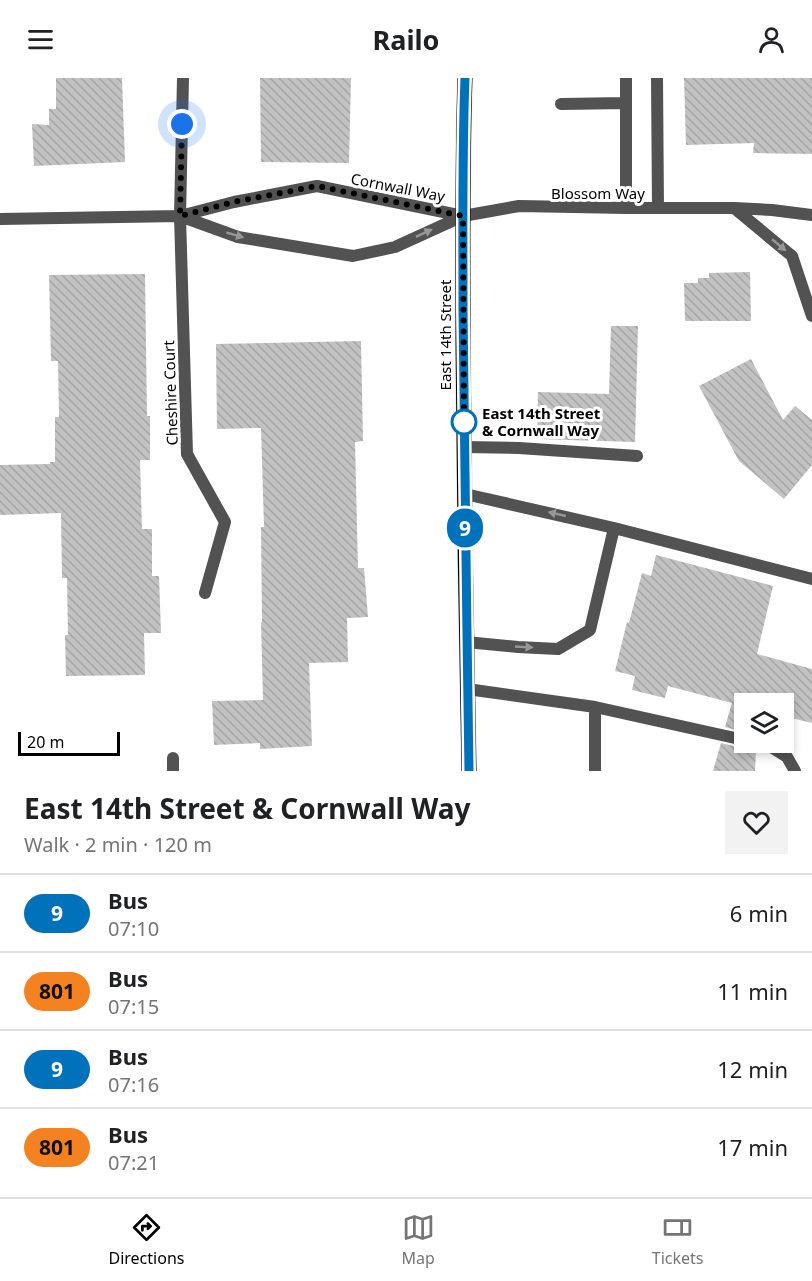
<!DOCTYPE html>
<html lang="en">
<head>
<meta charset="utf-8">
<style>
	body { margin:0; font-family:"Noto Sans",sans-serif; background:#f2f2f2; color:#202124; height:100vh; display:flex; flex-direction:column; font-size:22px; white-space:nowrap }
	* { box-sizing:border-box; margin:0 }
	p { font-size:20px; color:#757577 }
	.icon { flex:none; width:33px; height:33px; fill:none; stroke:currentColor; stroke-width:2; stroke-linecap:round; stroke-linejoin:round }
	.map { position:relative; height:693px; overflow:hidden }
	.side { display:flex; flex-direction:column; background:#fff; flex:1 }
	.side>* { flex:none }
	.badge { padding:0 12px; border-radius:20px; font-size:21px; line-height:39px }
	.controls { position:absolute; left:734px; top:615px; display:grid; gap:12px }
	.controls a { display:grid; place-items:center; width:60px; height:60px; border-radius:0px; background:#fff; box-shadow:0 3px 9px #0003; font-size:30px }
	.scale { position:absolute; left:18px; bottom:15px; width:102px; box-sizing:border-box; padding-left:6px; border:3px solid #000; border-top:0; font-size:16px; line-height:21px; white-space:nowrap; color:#000; -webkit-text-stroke:4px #fff; paint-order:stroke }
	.you { position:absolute; width:30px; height:30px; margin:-15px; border:4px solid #fff; border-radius:50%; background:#1a73e8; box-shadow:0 0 0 9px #1a73e833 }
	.map>.badge { position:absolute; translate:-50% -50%; box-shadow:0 0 0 3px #fff }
	.round { display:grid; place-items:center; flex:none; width:63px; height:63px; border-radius:0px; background:#f2f2f2 }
	.summary { display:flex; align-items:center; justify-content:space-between; height:102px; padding:0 24px }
	h1 { font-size:28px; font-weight:700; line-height:45px }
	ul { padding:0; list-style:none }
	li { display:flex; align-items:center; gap:18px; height:78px; padding:0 24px; border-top:2px solid #e0e0e0 }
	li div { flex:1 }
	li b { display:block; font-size:22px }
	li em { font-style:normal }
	li .badge { min-width:66px; font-weight:700; text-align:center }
	header { display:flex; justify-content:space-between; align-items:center; height:78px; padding:0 24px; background:#fff; font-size:27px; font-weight:700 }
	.dock { display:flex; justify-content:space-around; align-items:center; height:84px; border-top:2px solid #e0e0e0; background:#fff; font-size:16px; color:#757577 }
	.dock a { display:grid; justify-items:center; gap:3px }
	.dock .active { color:#000 }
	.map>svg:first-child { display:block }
</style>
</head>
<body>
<header><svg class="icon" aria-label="menu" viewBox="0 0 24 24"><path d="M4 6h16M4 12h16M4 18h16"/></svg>Railo<svg class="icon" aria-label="person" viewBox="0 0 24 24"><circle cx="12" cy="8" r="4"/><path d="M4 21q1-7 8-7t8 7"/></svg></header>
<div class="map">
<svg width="812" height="693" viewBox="0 0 812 693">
	<defs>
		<pattern id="building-back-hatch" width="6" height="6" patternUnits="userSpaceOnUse" patternTransform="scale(1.5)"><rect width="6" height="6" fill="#c2c2c2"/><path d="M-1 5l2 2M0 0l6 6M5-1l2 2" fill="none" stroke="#a5a5a5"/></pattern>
	</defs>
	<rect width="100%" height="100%" fill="#fff"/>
	<path fill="url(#building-back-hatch)" d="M56 0H122L125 84 34 88 32 46 49 47V31H56Z
		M260 0H351L349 85 261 84Z
		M684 0H812V76L753 75 754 65 686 67Z
		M750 194 751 243H685L684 205H698V200H709V195Z
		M145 196 147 338H150V382H140L142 451H152V498H159L161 555H144L145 597 66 598 65 557H68L67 500H62L61 435 0 437V387L50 386V384H55V339H59L58 283H51L49 197Z
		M611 248H638L635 364 537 361 538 314 609 316Z
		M361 263 363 363 355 364 358 490H364L368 539 347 540 348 584 309 585 312 668 260 671V665L214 667 212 623 263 622 261 544H262L261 449H264L261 350 217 351 216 266Z
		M751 281 783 342 795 328 812 342V387L784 421 739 383 699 308Z
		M656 477 773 508 757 576 812 591V645L783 638V626H744V654L725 649 732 625 668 608 665 620 632 612 635 598 615 593 627 544 629 545 642 495 651 498Z
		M721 665 742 670 748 669 756 673 755 693H713Z"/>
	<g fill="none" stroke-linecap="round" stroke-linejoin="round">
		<g stroke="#dbdbdb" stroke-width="16">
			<path id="primary" d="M465 0C462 87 463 175 463 263 464 406 466 550 469 693"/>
		</g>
		<path stroke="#525252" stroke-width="12" d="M626 0V130
			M657 0 658 130
			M561 26 626 25
			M464 369 519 370 637 378
			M465 416 614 450 812 501
			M466 564 518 569 558 571 590 552 614 450
			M467 611 595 629 744 662
			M755 664 768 667 787 679 795 693
			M173 680V693
			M595 693V629"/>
		<path stroke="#525252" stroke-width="12" d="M183 0 180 138 187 376 225 444 205 515
			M734 130 792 178 812 238
			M180 138 238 159 353 178 395 169 463 138 519 128 626 130H734L772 132 812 137
			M0 141 180 138 234 124 317 108 463 138"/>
		<use href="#primary" stroke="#000" stroke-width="15"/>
	</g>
	<defs><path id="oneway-solid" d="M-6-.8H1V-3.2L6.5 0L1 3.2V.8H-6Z" transform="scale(1.5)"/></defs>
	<g fill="#979797">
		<use href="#oneway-solid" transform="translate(424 155) rotate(-25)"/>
		<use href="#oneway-solid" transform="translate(235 157) rotate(16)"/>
		<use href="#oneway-solid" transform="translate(779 167) rotate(40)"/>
		<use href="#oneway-solid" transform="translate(557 436) rotate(-167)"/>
		<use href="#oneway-solid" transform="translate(524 569) rotate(3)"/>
	</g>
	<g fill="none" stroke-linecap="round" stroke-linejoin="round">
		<g stroke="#fff" stroke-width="14">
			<path id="line" d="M465 0C462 77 463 154 463 231 464 385 467 539 469 693"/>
		</g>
		<use href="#line" stroke="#0072bc" stroke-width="9"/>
		<path stroke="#000" stroke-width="6" stroke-dasharray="0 10.8" d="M182 46 180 138 234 124 317 108 463 138 464 344"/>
	</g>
	<circle fill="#fff" stroke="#0072bc" stroke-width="3" cx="464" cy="344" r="12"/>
	<g text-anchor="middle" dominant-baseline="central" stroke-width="6" stroke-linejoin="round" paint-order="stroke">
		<g font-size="15" fill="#000" stroke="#fff">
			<text transform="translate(398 109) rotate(11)">Cornwall Way</text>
			<text x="598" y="115">Blossom Way</text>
			<text transform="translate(445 257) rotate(-90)">East 14th Street</text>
			<text transform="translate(170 315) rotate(-92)">Cheshire Court</text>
		</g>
		<g font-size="15" font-weight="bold" fill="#000" stroke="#fff" text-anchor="start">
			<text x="482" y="335">East 14th Street<tspan x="482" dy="17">&amp; Cornwall Way</tspan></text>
		</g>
	</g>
</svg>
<div class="controls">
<a><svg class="icon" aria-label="layers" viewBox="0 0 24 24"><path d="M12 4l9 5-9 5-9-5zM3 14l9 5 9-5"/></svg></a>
</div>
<div class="scale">20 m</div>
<div class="you" style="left:182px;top:46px"></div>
<b class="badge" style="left:465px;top:450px;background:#0072bc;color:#fff">9</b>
</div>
<section class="side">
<div class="summary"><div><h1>East 14th Street &amp; Cornwall Way</h1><p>Walk · 2 min · 120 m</p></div><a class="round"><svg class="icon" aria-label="heart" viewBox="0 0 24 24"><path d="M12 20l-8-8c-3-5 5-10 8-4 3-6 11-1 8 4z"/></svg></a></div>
<ul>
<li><span class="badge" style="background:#0072bc;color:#fff">9</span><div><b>Bus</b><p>07:10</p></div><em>6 min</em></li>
<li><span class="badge" style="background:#f58220;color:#111">801</span><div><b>Bus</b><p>07:15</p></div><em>11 min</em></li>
<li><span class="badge" style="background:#0072bc;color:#fff">9</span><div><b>Bus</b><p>07:16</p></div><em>12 min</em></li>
<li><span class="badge" style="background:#f58220;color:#111">801</span><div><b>Bus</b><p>07:21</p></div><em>17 min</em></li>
</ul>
</section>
<nav class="dock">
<a class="active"><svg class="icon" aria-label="directions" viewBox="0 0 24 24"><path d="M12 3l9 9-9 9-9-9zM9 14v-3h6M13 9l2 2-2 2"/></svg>Directions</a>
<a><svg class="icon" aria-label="map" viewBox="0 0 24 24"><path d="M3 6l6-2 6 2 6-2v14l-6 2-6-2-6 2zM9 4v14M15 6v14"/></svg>Map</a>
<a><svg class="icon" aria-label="tickets" viewBox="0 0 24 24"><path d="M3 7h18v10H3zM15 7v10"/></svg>Tickets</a>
</nav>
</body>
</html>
